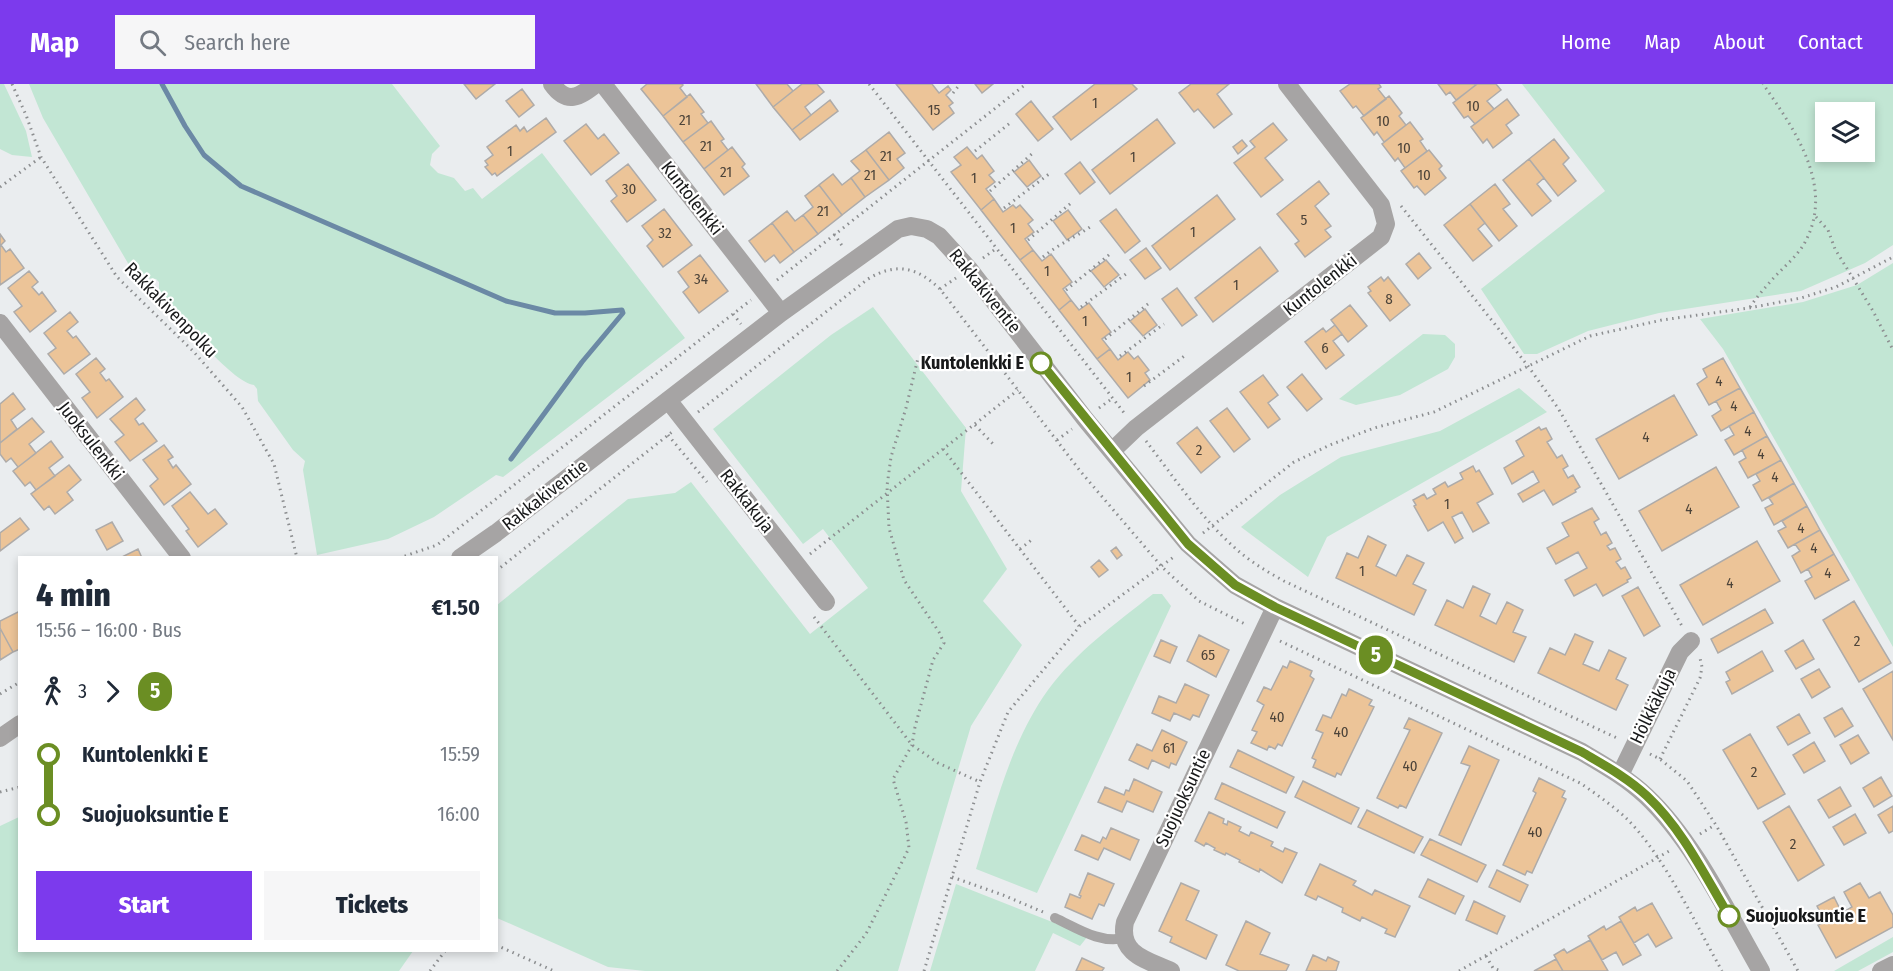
<!DOCTYPE html>
<html lang="en">
<head>
<meta charset="utf-8">
<style>
	body { margin:0; font-family:"Fira Sans Condensed",sans-serif; background:#f6f6f7; color:#1f2937; height:100vh; display:flex; flex-direction:column; font-size:22px; white-space:nowrap }
	* { box-sizing:border-box; margin:0 }
	p { font-size:20px; color:#747a83 }
	.icon { flex:none; width:33px; height:33px; fill:none; stroke:currentColor; stroke-width:2; stroke-linecap:round; stroke-linejoin:round }
	.map { position:relative; flex:1; overflow:hidden }
	.drawer { position:absolute; left:18px; top:472px; width:480px; height:396px; display:flex; flex-direction:column; background:#fff; border-radius:0px; box-shadow:0 3px 9px #0003 }
	.drawer>* { flex:none }
	.badge { padding:0 12px; border-radius:20px; font-size:21px; line-height:39px }
	.controls { position:absolute; left:1815px; top:18px; display:grid; gap:12px }
	.controls a { display:grid; place-items:center; width:60px; height:60px; border-radius:0px; background:#fff; box-shadow:0 3px 9px #0003; font-size:30px }
	.map>.badge { position:absolute; translate:-50% -50%; box-shadow:0 0 0 3px #fff }
	.legs { display:flex; align-items:center; gap:9px; height:66px; padding:0 18px; font-size:20px }
	.legs p { margin-inline-start:auto }
	.overview { display:flex; align-items:center; justify-content:space-between; height:102px; padding:0 18px }
	h1 { font-size:33px; font-weight:800; line-height:45px }
	.action { display:flex; gap:12px; margin-top:auto; padding:12px 18px }
	.action a { flex:1; height:69px; border-radius:0px; background:#7c3aed; color:#fff; font-size:24px; font-weight:800; line-height:69px; text-align:center }
	.action a+a { background:#f6f6f7; color:#1f2937 }
	ul { padding:0 18px; list-style:none }
	li { display:flex; align-items:center; gap:21px; height:60px; font-size:22px }
	li i { display:grid; place-items:center; width:9px; height:100%; margin:0 8px; background:currentColor }
	li i::after { content:''; width:15px; height:15px; margin:-8px; border:4px solid; border-radius:50%; background:#fff }
	li p { margin-inline-start:auto }
	li:first-child i { background:linear-gradient(#0000 50%,currentColor 0) }
	li:last-child i { background:linear-gradient(currentColor 50%,#0000 0) }
	header { display:flex; align-items:center; gap:36px; box-sizing:border-box; height:84px; padding:0 30px; background:#7c3aed; color:#fff }
	header strong { font-size:28px }
	nav { display:flex; gap:33px; margin-inline-start:auto; font-size:21px }
	.search { width:420px; height:54px; background:#f6f6f7; display:flex; align-items:center; gap:15px; box-sizing:border-box; padding:0 21px; border-radius:0px; color:#747a83; font-size:22px }
	.map>svg:first-child { display:block }
</style>
</head>
<body>
<header>
<strong>Map</strong>
<div class="search"><svg class="icon" aria-label="search" viewBox="0 0 24 24"><circle cx="10" cy="10" r="6"/><path d="M15 15l6 6"/></svg>Search here</div>
<nav><a>Home</a><a>Map</a><a>About</a><a>Contact</a></nav>
</header>
<div class="map">
<svg width="1893" height="887" viewBox="0 0 1893 887">
	<rect width="100%" height="100%" fill="#eaedef"/>
	<path fill="#c2e6d4" fill-rule="evenodd" d="M0 0H4L26 47 32 73 12 71 0 65Z
		M29 0H392L440 62 432 70 430 81 438 89 454 94 465 107 473 104 482 115 542 69 685 254 503 393 496 391 434 433 388 455 317 471 303 386 305 377 293 366 258 317 257 305 254 301C231 298 177 230 159 210V198L156 195 144 194 129 181 43 34Z
		M1522 0H1893V161L1865 179 1801 207 1659 229 1588 247 1537 270H1524L1481 205 1605 107ZM1826 28H1864V68H1826Z
		M1893 179V563L1723 265 1700 235 1803 218 1857 201Z
		M873 223 966 344 961 407 1007 485 983 517 1022 561 971 642 898 887H645L608 883 497 834V521L628 415 675 409 691 398 810 550 868 504 823 445 803 460 713 345 831 251Z
		M1423 250 1445 251 1455 260V273L1448 285 1400 311 1356 321 1339 315Z
		M1519 304 1547 328 1327 453 1308 493 1241 443 1280 411 1341 373 1440 347Z
		M1153 510H1162L1171 522 1037 809 976 785C995 724 1010 659 1048 606 1076 568 1115 540 1153 510Z
		M19 733 20 867H413L399 887H0V742Z
		M956 800 1088 852 1080 862 1053 849 1035 887H930Z
		M1893 853V868L1858 887H1834Z"/>
	<g fill="none" stroke-linecap="round" stroke-linejoin="round">
		<path stroke="#6b89a5" stroke-width="5" d="M162 0 185 42 204 71 241 102 506 217 555 229H585L622 226 623 229 582 278 511 375"/>
	</g>
	<path fill="#ecc498" stroke="#aeaba9" stroke-width="1.5" d="M464 0H495L476 15Z
		M647 0H682L683 1 680 4 687 13 663 32 641 5Z
		M756 0H787L793 7 773 23Z
		M802 0H817L824 8 805 23 811 31 792 46 773 23Z
		M896 0H932L939 9 948 2 951 6 946 11 953 19 949 22 954 29 933 46Z
		M975 0H993L982 9Z
		M1095 0H1132L1137 5 1071 56 1053 33Z
		M1191 0H1229L1217 10 1232 30 1214 44 1198 25 1194 28 1179 9Z
		M1350 0H1379L1381 3 1378 5 1386 15 1364 32 1356 22 1353 24 1340 7Z
		M1438 0H1474L1476 1 1456 16 1450 8 1446 11Z
		M1477 0H1496L1501 6 1487 17 1494 25 1475 40 1468 32 1464 34 1453 19Z
		M522 5 534 21 519 33 506 17Z
		M690 10 704 28 701 30 708 39 683 58 663 32Z
		M1389 12 1402 29 1399 32 1406 41 1384 58 1377 48 1374 51 1361 34Z
		M1507 15 1519 31 1506 41 1512 49 1493 64 1487 55 1483 59 1471 43Z
		M830 16 838 27 800 56 792 46Z
		M1031 17 1053 45 1038 57 1016 30Z
		M546 34 556 48 497 92 495 89 492 91 485 83 488 81 485 77 493 71 487 63 516 41 520 47 524 43 527 48Z
		M1157 35 1175 59 1110 110 1092 86Z
		M711 37 724 55 721 57 728 66 704 85 683 58Z
		M1410 38 1423 55 1420 57 1427 67 1405 84 1398 74 1395 77 1382 60Z
		M1273 39 1287 56 1265 74 1283 96 1261 113 1234 79 1255 63 1250 57Z
		M586 40 598 55 604 50 619 69 591 91 564 57Z
		M889 48 905 69 897 75 904 84 889 96 866 66Z
		M1554 55 1569 74 1563 80 1576 97 1558 112 1529 75Z
		M1242 56 1247 62 1238 70 1233 63Z
		M732 63 745 80 742 83 749 92 724 111 704 85Z
		M967 63 977 75 982 71 994 87 989 91 995 98 986 105 994 115 981 126 951 88 961 81 954 73Z
		M866 66 889 96 865 113 851 94 860 87 851 77Z
		M1429 66 1442 82 1439 85 1446 94 1425 111 1417 102 1414 104 1401 87Z
		M1529 75 1544 94 1537 100 1551 117 1532 132 1503 96Z
		M1029 76 1041 92 1027 103 1014 88Z
		M1080 78 1095 98 1080 110 1065 90Z
		M628 80 656 116 627 138 611 117 617 112 606 97Z
		M833 90 842 101 851 94 865 113 842 131 819 101Z
		M1319 97 1329 110 1315 122 1331 142 1325 146 1331 153 1305 173 1295 160 1299 157 1277 130Z
		M1495 100 1510 120 1503 125 1517 142 1499 157 1470 120Z
		M819 101 842 131 818 150 803 131 813 123 805 112Z
		M1217 111 1235 135 1170 186 1152 162Z
		M994 115 1003 128 1013 121 1016 124 1020 121 1033 136 1028 140 1034 148 1025 155 1033 166 1020 176 981 126Z
		M1470 120 1485 139 1478 145 1492 162 1473 177 1444 141Z
		M664 125 692 161 663 183 647 162 653 156 642 142Z
		M1116 125 1140 157 1125 169 1100 137Z
		M1068 126 1082 145 1067 156 1053 137Z
		M787 127 795 137 803 131 818 150 794 168 772 139Z
		M772 139 794 168 780 179 774 171 765 178 749 157Z
		M0 150 5 157 1 161 6 168 10 165 24 184 0 201Z
		M1260 163 1278 187 1213 238 1195 214Z
		M1146 164 1161 184 1145 195 1130 176Z
		M1033 166 1042 177 1051 170 1072 198 1063 205 1071 216 1059 226 1020 176Z
		M1419 169 1431 184 1418 195 1406 180Z
		M700 171 728 207 699 229 683 208 689 203 678 188Z
		M1106 176 1119 191 1104 203 1091 187Z
		M29 187 38 198 32 203 39 211 42 208 56 227 30 248 14 228 22 222 8 204Z
		M1381 193 1384 197 1388 193 1410 221 1390 237 1368 209 1371 207 1368 203Z
		M1177 204 1197 231 1182 242 1162 215Z
		M1071 216 1079 226 1089 219 1111 248 1102 255 1110 265 1097 275 1059 226Z
		M1350 221 1367 242 1348 258 1331 236Z
		M1145 225 1157 241 1143 252 1130 237Z
		M70 228 78 238 67 247 73 254 76 252 90 270 64 290 48 270 56 264 44 249Z
		M1335 241 1342 250 1333 257 1344 271 1326 285 1305 258 1323 244 1326 248Z
		M1110 265 1118 276 1128 268 1134 275 1138 272 1149 286 1145 289 1150 296 1128 314 1097 275Z
		M96 274 105 285 100 289 106 297 109 295 123 313 97 334 82 314 90 308 76 290Z
		M1723 274 1740 304 1709 321 1697 300 1707 293 1703 285Z
		M1302 290 1322 315 1307 327 1287 303Z
		M1263 291 1278 311 1268 319 1280 335 1268 344 1240 308Z
		M1740 304 1754 328 1721 347 1712 332 1721 326 1716 317Z
		M13 309 25 325 11 336 17 345 0 359V320Z
		M1674 311 1697 351 1619 395 1596 355Z
		M136 314 145 326 135 335 139 341 143 339 157 357 130 377 115 358 124 351 110 335Z
		M1227 324 1250 355 1234 368 1210 337Z
		M1754 328 1767 352 1734 371 1725 356 1734 351 1729 342Z
		M32 334 44 348 29 360 36 369 18 383 11 374 6 378 0 370V359Z
		M1197 343 1220 373 1201 389 1177 359Z
		M1539 343 1541 346 1546 344 1552 355 1547 358 1557 374 1562 371 1568 382 1563 385 1568 394 1573 391 1580 403 1575 406 1576 408 1553 421 1544 406 1523 418 1518 410 1539 398 1533 387 1512 400 1504 384 1524 372 1516 357Z
		M1767 352 1781 376 1748 394 1739 378 1746 374 1742 366Z
		M51 357 63 373 49 384 55 392 36 406 30 398 25 402 13 387Z
		M164 361 173 373 168 376 173 384 176 381 191 400 164 421 150 402 158 395 143 376Z
		M1781 376 1794 399 1762 417 1753 401 1760 397 1756 390Z
		M69 381 81 396 67 408 73 416 55 430 49 422 44 426 31 410Z
		M1473 382 1476 388 1479 386 1493 410 1477 419 1489 439 1473 448 1462 428 1452 433 1463 454 1455 459 1443 438 1428 447 1414 422 1416 421 1413 416 1424 410 1427 415 1436 410 1433 405 1445 398 1448 403 1463 395 1460 389Z
		M1716 383 1739 423 1662 467 1639 427Z
		M1794 399 1807 422 1774 441 1765 424 1773 420 1769 414Z
		M190 408 208 430 215 425 227 440 198 463 186 447 189 445 172 422Z
		M1807 422 1820 446 1788 464 1778 447 1786 443 1782 437Z
		M1592 424 1599 435 1594 438 1601 451 1606 448 1612 459 1607 462 1610 466 1615 464 1621 475 1616 478 1621 485 1625 483 1631 494 1627 496 1628 498 1603 512 1596 500 1574 512 1565 496 1587 484 1578 468 1556 480 1547 464 1569 452 1562 439Z
		M20 434 29 445 0 467V449Z
		M112 438 123 457 107 466 96 446Z
		M1820 446 1834 470 1801 489 1792 472 1800 467 1795 460Z
		M1368 452 1386 461 1376 482 1396 492 1407 471 1424 479 1413 500 1426 506 1414 531 1336 494 1347 469 1358 474Z
		M1757 457 1780 497 1703 541 1680 501Z
		M1116 463 1122 471 1117 475 1111 467Z
		M138 465 142 474H120Z
		M1834 470 1849 496 1815 515 1805 497 1812 493 1808 485Z
		M1099 476 1108 486 1099 493 1091 483Z
		M1473 502 1490 510 1480 532 1496 540 1507 518 1523 526 1513 548 1526 553 1514 578 1435 541 1447 516 1463 524Z
		M1638 503 1660 542 1644 552 1622 512Z
		M1854 517 1891 579 1859 598 1823 536Z
		M1765 525 1773 539 1718 569 1711 555Z
		M20 527V565L13 568 0 544V537Z
		M1 546 13 568 0 576V547Z
		M1575 550 1593 558 1583 580 1599 587 1609 566 1626 574 1616 595 1628 601 1616 626 1538 589 1550 564 1565 571Z
		M1199 551 1229 566 1216 593 1187 577Z
		M1161 556 1177 563 1170 579 1154 572Z
		M1803 556 1814 575 1796 585 1785 567Z
		M1762 567 1773 587 1732 610 1726 598 1730 596 1726 588Z
		M1290 577 1312 587 1310 592 1314 595 1282 662 1278 660 1275 665 1269 662 1267 666 1251 659 1257 648 1252 646 1264 621 1257 617 1264 603 1271 606 1283 582 1287 584Z
		M1819 585 1830 603 1812 614 1801 595Z
		M1893 587V656L1863 605Z
		M1185 600 1209 611 1199 633 1193 631 1190 636 1174 629 1170 637 1152 629 1159 612 1176 619Z
		M1349 605 1372 616 1369 621 1374 623 1341 691 1337 689 1335 693 1313 683 1316 676 1312 674 1323 649 1316 646 1323 631 1331 634 1342 610 1346 612Z
		M1842 624 1853 642 1835 653 1824 634Z
		M1799 630 1810 649 1788 661 1777 643Z
		M1409 634 1442 649 1406 724 1400 721 1398 724 1377 714 1410 646 1404 644Z
		M1162 646 1187 658 1176 681 1171 679 1169 684 1152 676 1148 685 1129 676 1137 660 1152 667Z
		M1750 650 1785 710 1758 725 1723 666Z
		M1858 651 1869 669 1851 680 1840 661Z
		M1814 658 1825 677 1804 689 1793 671Z
		M1469 662 1499 676 1461 761 1439 751 1470 682 1461 679Z
		M1238 666 1294 693 1286 709 1230 683Z
		M1881 693 1892 712 1874 723 1863 704Z
		M1539 694 1565 707 1562 713 1566 715 1532 789 1527 787 1525 791 1503 781 1536 709 1533 707Z
		M1134 695 1162 708 1153 728 1127 717 1122 728 1098 718 1105 703 1124 711 1126 706 1129 707Z
		M1303 697 1359 724 1351 740 1295 713Z
		M1222 699 1285 728 1277 744 1215 715Z
		M1840 703 1851 722 1829 734 1818 716Z
		M1789 722 1824 781 1798 797 1763 738Z
		M1893 722V747L1889 749 1878 731Z
		M1367 726 1423 753 1414 769 1358 743Z
		M1209 728 1224 735 1223 739 1227 741 1228 737 1241 743 1239 747 1249 752 1251 748 1273 758 1271 762 1283 768 1285 764 1297 769 1282 799 1260 785 1259 788 1239 778 1240 776 1226 769 1225 771 1214 766 1215 764 1206 759 1204 762 1195 757Z
		M1855 730 1866 749 1844 761 1833 743Z
		M1111 744 1139 756 1130 776 1104 764 1098 776 1075 766 1082 751 1100 759 1103 753 1106 755Z
		M1430 755 1486 781 1477 798 1421 771Z
		M1320 780 1356 797 1353 801 1372 811 1375 806 1410 822 1395 853 1385 849 1387 845 1362 833 1360 837 1342 828 1343 824 1318 812 1316 816 1305 811Z
		M1497 786 1528 801 1520 818 1489 803Z
		M1088 789 1114 800 1104 822 1099 820 1092 835 1065 823 1070 810 1080 814 1081 812 1079 811Z
		M1428 795 1464 812 1455 830 1419 813Z
		M1181 799 1199 807 1186 836 1217 851 1206 875 1170 858 1172 853 1159 847Z
		M1860 799 1869 814 1880 808 1893 831V843L1836 874 1818 841 1825 838 1817 822 1834 813 1842 829 1852 823 1844 808Z
		M1474 817 1505 832 1497 850 1466 836Z
		M1652 819 1672 854 1656 863 1648 850 1634 859 1619 833 1635 823 1637 827Z
		M1246 837 1270 849 1260 870 1289 881 1286 887H1239L1226 881Z
		M1621 837 1641 871 1623 881 1616 868 1602 876 1588 852 1604 842 1606 846Z
		M1590 856 1608 887H1563L1554 871 1564 865 1567 869Z
		M1313 871 1326 877 1328 873 1339 878 1336 887H1306Z
		M1082 874 1104 884 1102 887H1076Z
		M1556 875 1563 887H1534Z"/>
	<g fill="none" stroke-linecap="round" stroke-linejoin="round">
		<path stroke="#8c8e90" stroke-width="3" stroke-dasharray="1.5 4.5" stroke-linecap="butt" d="M12 0 26 31 41 73 117 193 193 267 242 323 274 380 297 474
			M869 0 1125 330
			M953 9 960 0
			M975 67 1010 39
			M0 103 41 73
			M990 107 1033 69
			M1401 122 1528 282 1558 324 1682 542
			M1004 124 1049 90
			M1816 133 1828 146 1835 165 1873 227 1893 266
			M834 150 843 163
			M1028 156 1071 119
			M1043 173C1057 161 1074 154 1090 143
			M983 174 997 164
			M777 196 1026 0
			M940 205 956 194
			M1066 206 1110 170
			M1081 223 1126 190
			M1750 223C1756 214 1763 206 1770 198 1781 185 1795 175 1804 160 1836 104 1795 46 1763 0
			M733 230 741 240
			M1105 255 1148 220
			M1120 272 1164 240
			M1144 302 1187 270
			M1099 324 1113 314
			M698 328 868 195C896 178 917 183 940 205L1081 388 1162 483 1199 517 1247 541
			M975 341 994 361
			M668 351 707 398
			M1057 356 1072 345
			M1146 357C1173 392 1201 434 1234 463 1249 477 1266 487 1284 497L1619 655
			M943 365 1079 542
			M1203 449 1294 378 1330 361 1374 344 1434 328 1590 252 1662 236 1749 224 1801 214 1836 203 1893 173
			M1020 465 1034 454
			M810 470 1018 306
			M399 474 437 461 751 216
			M496 487 672 348
			M814 533 912 661 938 679 980 698
			M1280 557 1580 699C1595 709 1610 720 1624 732 1663 769 1695 839 1722 887
			M0 610 20 598
			M1650 670 1660 675 1687 697 1716 741 1798 887
			M1660 675 1700 594 1702 583 1700 574
			M0 708 20 703
			M1700 750 1715 741
			M952 793 1003 811 1043 828
			M496 861 554 887
			M1486 872 1493 884 1501 887
			M430 887 445 867
			M837 887 866 850 909 764 906 738 893 695 912 661 915 643 933 576 944 559 939 548 904 496 889 444 887 402 891 373 906 324 918 274
			M924 887 980 698 1008 628 1080 542 1175 472
			M1459 887 1671 766"/>
		<path stroke="#a6a4a4" stroke-width="10" d="M1055 834C1077 844 1100 860 1124 854"/>
		<path stroke="#a6a4a4" stroke-width="18" d="M552 0C567 21 579 13 596 0
			M603 0 781 229
			M0 239 182 474
			M668 316 826 518
			M1113 366 1136 344 1381 153 1386 140 1381 121 1287 0
			M460 474 496 449 781 229 898 145 911 142 927 145 939 152 969 185 1085 335 1188 460 1235 501 1275 523 1582 668C1604 681 1627 694 1646 712 1694 757 1728 830 1761 887
			M0 654 20 640
			M1620 691 1680 568 1691 557
			M1171 887C1147 876 1118 870 1125 838L1275 523
			M1881 887 1893 881"/>
	</g>
	<g fill="none" stroke-linecap="round" stroke-linejoin="round">
		<g stroke="#fff" stroke-width="14">
			<path id="line-1" d="M1041 279 1188 460 1235 501 1275 523 1582 668C1604 681 1628 694 1647 712 1683 746 1704 790 1729 832"/>
		</g>
		<use href="#line-1" stroke="#6b8e23" stroke-width="9"/>
	</g>
	<g fill="#fff" stroke="#6b8e23" stroke-width="3">
		<circle cx="1041" cy="279" r="10"/>
		<circle cx="1729" cy="832" r="10"/>
	</g>
	<g text-anchor="middle" dominant-baseline="central" stroke-width="4.5" stroke-linejoin="round" paint-order="stroke">
		<g font-size="15" fill="#4d443a">
			<text x="1095" y="19">1</text>
			<text x="1473" y="22">10</text>
			<text x="934" y="26">15</text>
			<text x="685" y="36">21</text>
			<text x="1383" y="37">10</text>
			<text x="706" y="62">21</text>
			<text x="1404" y="64">10</text>
			<text x="510" y="67">1</text>
			<text x="886" y="72">21</text>
			<text x="1133" y="73">1</text>
			<text x="726" y="88">21</text>
			<text x="870" y="91">21</text>
			<text x="1424" y="91">10</text>
			<text x="974" y="94">1</text>
			<text x="629" y="105">30</text>
			<text x="823" y="127">21</text>
			<text x="1304" y="136">5</text>
			<text x="1013" y="144">1</text>
			<text x="1193" y="148">1</text>
			<text x="665" y="149">32</text>
			<text x="1047" y="187">1</text>
			<text x="701" y="195">34</text>
			<text x="1236" y="201">1</text>
			<text x="1389" y="215">8</text>
			<text x="1085" y="237">1</text>
			<text x="1325" y="264">6</text>
			<text x="1129" y="293">1</text>
			<text x="1719" y="297">4</text>
			<text x="1734" y="322">4</text>
			<text x="1748" y="347">4</text>
			<text x="1646" y="353">4</text>
			<text x="1199" y="366">2</text>
			<text x="1761" y="370">4</text>
			<text x="1775" y="393">4</text>
			<text x="1447" y="420">1</text>
			<text x="1689" y="425">4</text>
			<text x="1801" y="444">4</text>
			<text x="1814" y="464">4</text>
			<text x="1362" y="487">1</text>
			<text x="1828" y="489">4</text>
			<text x="1730" y="499">4</text>
			<text x="1857" y="557">2</text>
			<text x="1208" y="571">65</text>
			<text x="1277" y="633">40</text>
			<text x="1341" y="648">40</text>
			<text x="1169" y="664">61</text>
			<text x="1410" y="682">40</text>
			<text x="1754" y="688">2</text>
			<text x="1535" y="748">40</text>
			<text x="1793" y="760">2</text>
		</g>
		<g font-size="18" fill="#18191a" stroke="#fff">
			<text transform="translate(692 114) rotate(52)">Kuntolenkki</text>
			<text transform="translate(1320 201) rotate(-38)">Kuntolenkki</text>
			<text transform="translate(985 207) rotate(51)">Rakkakiventie</text>
			<text transform="translate(171 226) rotate(46)">Rakkakivenpolku</text>
			<text transform="translate(91 357) rotate(52)">Juoksulenkki</text>
			<text transform="translate(545 411) rotate(-38)">Rakkakiventie</text>
			<text transform="translate(747 417) rotate(52)">Rakkakuja</text>
			<text transform="translate(1653 622) rotate(-64)">Hölkkäkuja</text>
			<text transform="translate(1183 714) rotate(-65)">Suojuoksuntie</text>
		</g>
		<g font-size="18" font-weight="bold" fill="#18191a" stroke="#fff" text-anchor="end">
			<text x="1024" y="279">Kuntolenkki E</text>
			<text x="1746" y="832" text-anchor="start">Suojuoksuntie E</text>
		</g>
	</g>
</svg>
<div class="controls">
<a><svg class="icon" aria-label="layers" viewBox="0 0 24 24"><path d="M12 4l9 5-9 5-9-5zM3 14l9 5 9-5"/></svg></a>
</div>
<b class="badge" style="left:1376px;top:571px;background:#6b8e23;color:#fff">5</b>
<section class="drawer">
<div class="overview"><div><h1>4 min</h1><p>15:56 – 16:00 · Bus</p></div><b>€1.50</b></div>
<div class="legs"><svg class="icon" aria-label="walk" viewBox="0 0 24 24"><circle cx="13" cy="4" r="2"/><path d="M13 8l-2 6 4 7M11 14l-3 7M7 12l3-4h3l4 4"/></svg>3<svg class="icon" aria-label="forward" viewBox="0 0 24 24"><path d="M9 5l7 7-7 7"/></svg><b class="badge" style="background:#6b8e23;color:#fff">5</b></div>
<ul>
<li><i style="color:#6b8e23"></i><b>Kuntolenkki E</b><p>15:59</p></li>
<li><i style="color:#6b8e23"></i><b>Suojuoksuntie E</b><p>16:00</p></li>
</ul>
<div class="action"><a>Start</a><a>Tickets</a></div>
</section>
</div>
</body>
</html>
